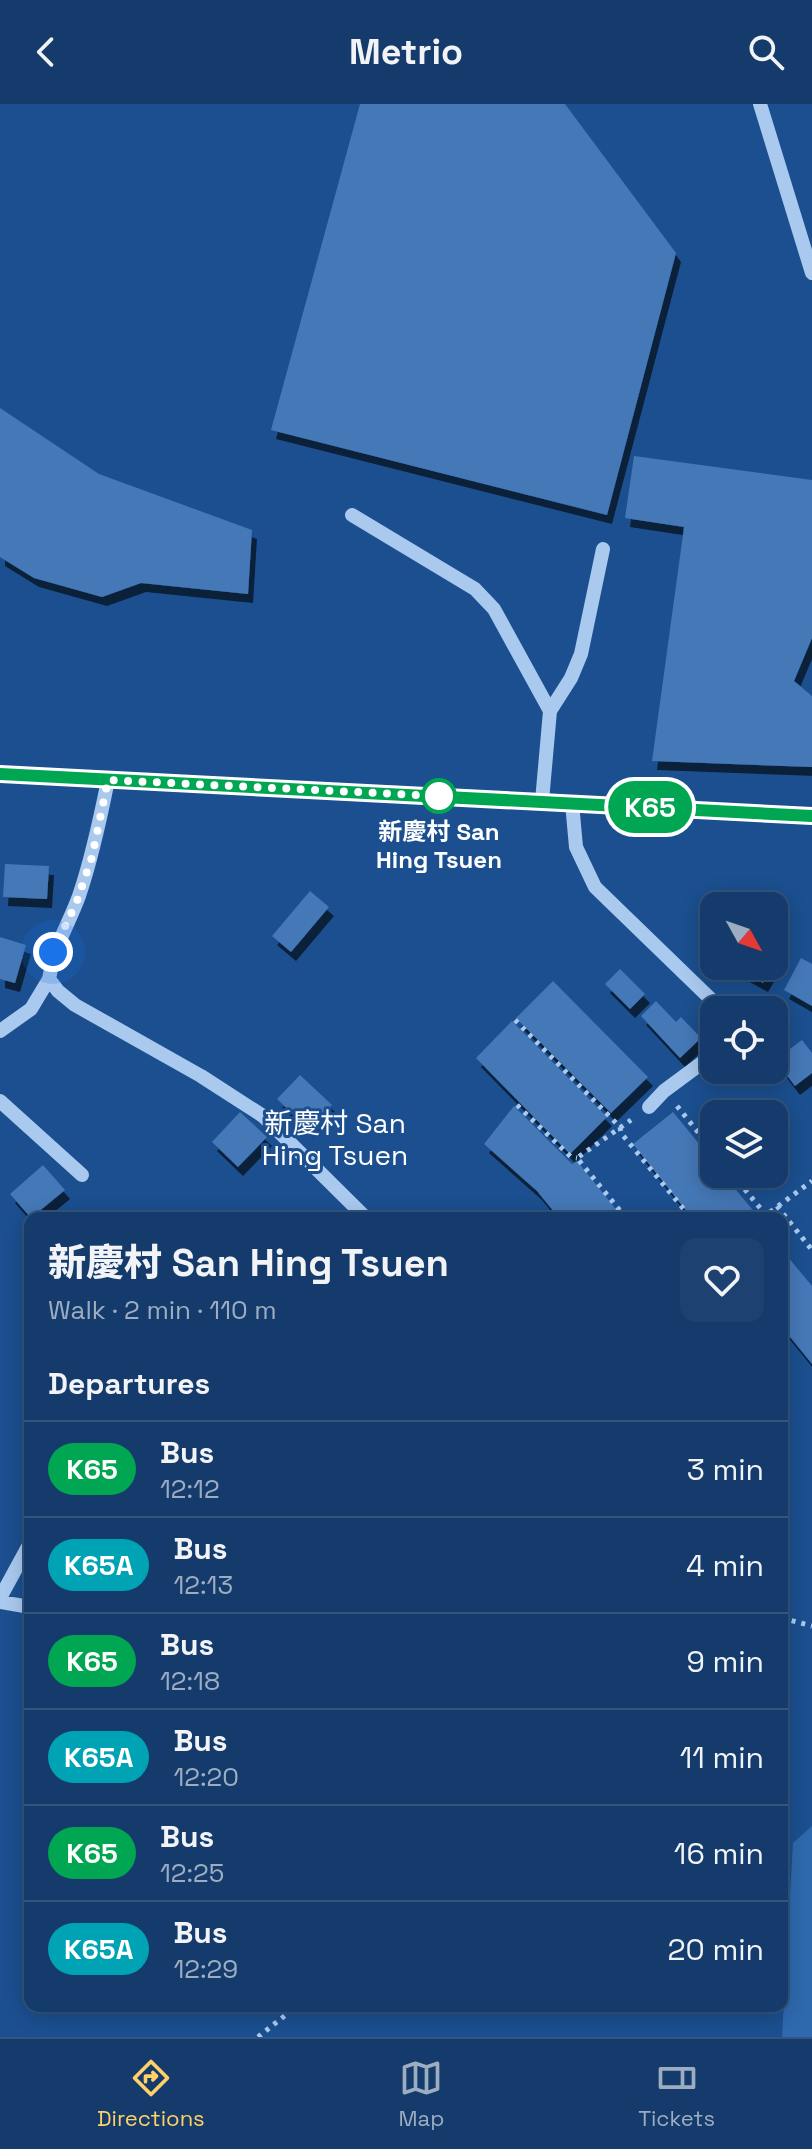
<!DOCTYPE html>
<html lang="en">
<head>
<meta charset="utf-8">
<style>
	body { margin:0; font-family:"Space Grotesk","Noto Sans SC",sans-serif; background:#1d4271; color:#f1f3f6; height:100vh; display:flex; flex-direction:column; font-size:30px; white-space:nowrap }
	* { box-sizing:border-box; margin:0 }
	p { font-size:26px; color:#9dadc1 }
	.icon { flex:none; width:44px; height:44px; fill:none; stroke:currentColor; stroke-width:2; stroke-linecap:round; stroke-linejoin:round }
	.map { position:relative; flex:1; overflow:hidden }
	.drawer { position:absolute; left:24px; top:1108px; width:764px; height:800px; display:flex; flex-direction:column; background:#143b6b; border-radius:16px; box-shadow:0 4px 20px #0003,0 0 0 2px #33557e }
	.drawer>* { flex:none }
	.badge { padding:0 16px; border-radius:26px; font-size:28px; line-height:52px }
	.needle { width:52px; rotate:130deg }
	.buttons { position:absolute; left:700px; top:788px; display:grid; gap:16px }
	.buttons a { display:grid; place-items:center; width:88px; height:88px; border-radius:16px; background:#143b6b; box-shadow:0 4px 20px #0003,0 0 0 2px #33557e; font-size:40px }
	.you { position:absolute; width:40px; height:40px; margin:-20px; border:6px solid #fff; border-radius:50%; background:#1a73e8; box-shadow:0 0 0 12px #1a73e833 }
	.map>.badge { position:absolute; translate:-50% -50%; box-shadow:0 0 0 4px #fff }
	h2 { padding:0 24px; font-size:30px; line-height:72px }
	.round { display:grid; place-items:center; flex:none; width:84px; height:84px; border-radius:16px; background:#1d4271 }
	.head { display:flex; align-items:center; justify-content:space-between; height:136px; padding:0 24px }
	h1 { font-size:38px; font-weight:800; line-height:60px }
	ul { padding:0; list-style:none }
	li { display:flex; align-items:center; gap:24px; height:96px; padding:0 24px; border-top:2px solid #33557e }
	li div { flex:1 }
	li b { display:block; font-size:30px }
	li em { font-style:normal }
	li .badge { min-width:88px; font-weight:700; text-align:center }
	header { display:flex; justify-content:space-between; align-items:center; height:104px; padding:0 24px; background:#143b6b; font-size:36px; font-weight:800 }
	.dock { display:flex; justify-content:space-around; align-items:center; height:112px; border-top:2px solid #33557e; background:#143b6b; font-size:22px; color:#9dadc1 }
	.dock a { display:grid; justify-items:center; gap:4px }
	.dock .current { color:#ffd166 }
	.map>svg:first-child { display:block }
</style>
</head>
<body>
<header><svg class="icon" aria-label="back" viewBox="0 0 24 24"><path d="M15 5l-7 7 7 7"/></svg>Metrio<svg class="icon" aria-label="search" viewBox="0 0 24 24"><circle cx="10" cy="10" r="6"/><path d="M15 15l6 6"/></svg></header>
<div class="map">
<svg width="812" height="1933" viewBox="0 0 812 1933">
	<defs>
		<filter id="shadow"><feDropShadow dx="5" dy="9" stdDeviation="0" flood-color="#0009"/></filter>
	</defs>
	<rect width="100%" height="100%" fill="#1b4f8f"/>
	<path fill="#2e69ad" d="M812 1722V1933H782L793 1739Z"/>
	<path fill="#4478b7" filter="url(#shadow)" d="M360 0H565L676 149 607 411 271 326Z
		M0 304 99 370 252 426 248 490 141 479 102 493 34 474 0 453Z
		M634 352 812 376V534L794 577 812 592V663L652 657 684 423 625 414Z
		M5 760 49 762 47 795 3 793Z
		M310 787 329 803 291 848 272 832Z
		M0 833 26 841 15 879 0 875Z
		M801 854 812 860V902L784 886Z
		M732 862H773L763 879Z
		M620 865 645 890 630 905 605 880Z
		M553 877 648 973 611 1009 516 914Z
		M656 897 676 918 681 913 701 934 680 954 641 912Z
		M512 917 607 1013 570 1050 476 954Z
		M802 936 812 949V969L795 982 775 956Z
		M300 971 332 1001 308 1025 277 995Z
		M514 1002 572 1060 577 1057 623 1114H559L537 1087 484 1040Z
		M240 1008 267 1033 238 1063 212 1038Z
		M673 1008 714 1058V1070H723L756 1110 751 1114H692L633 1040Z
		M43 1061 65 1086 31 1114 10 1090Z
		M782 1146 812 1182V1260L782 1223Z"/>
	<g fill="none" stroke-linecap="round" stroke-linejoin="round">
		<path stroke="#a9c9ee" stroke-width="5" stroke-dasharray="4 6" stroke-linecap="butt" d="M515 916 620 1023 621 1029 691 1114
			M517 1001 571 1053 577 1054
			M677 1002 714 1048
			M732 1070 766 1111
			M777 1102 812 1146
			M626 1114 577 1054 631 1016
			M762 1114 812 1077
			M782 1514 812 1522
			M258 1933 297 1902"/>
		<path stroke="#a9c9ee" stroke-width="14" d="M760 0 812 169
			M352 411 475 485 494 505 550 607
			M0 670 812 712
			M108 676C100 716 92 754 79 792 68 822 54 842 49 875L58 887 75 901 201 972 263 1012 366 1114
			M542 697 550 607 571 574 581 550 603 445
			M572 699 576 743 595 783 722 906
			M0 927 31 905 49 875
			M0 997 82 1071
			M649 1003 664 987 714 950
			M0 1494 30 1439
			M0 1498 30 1503"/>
	</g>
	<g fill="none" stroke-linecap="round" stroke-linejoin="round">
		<g stroke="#fff" stroke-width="18">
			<path id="line" d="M0 670 812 712"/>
		</g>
		<use href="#line" stroke="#00a651" stroke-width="12"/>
		<path stroke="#fff" stroke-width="8" stroke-dasharray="0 14.4" d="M53 848 77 797 92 753 108 676 439 692"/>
	</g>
	<circle fill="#fff" stroke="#00a651" stroke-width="4" cx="439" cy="692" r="16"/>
	<g text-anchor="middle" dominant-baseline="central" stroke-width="6" stroke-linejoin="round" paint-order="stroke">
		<g font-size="24" font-weight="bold" fill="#fff" stroke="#1b4f8f">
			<text x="439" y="727">新慶村 San<tspan x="439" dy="28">Hing Tsuen</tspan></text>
		</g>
		<g font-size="28" fill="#fff" stroke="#1b4f8f">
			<text x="335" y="1019">新慶村 San<tspan x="335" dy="32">Hing Tsuen</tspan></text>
		</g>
	</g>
</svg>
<div class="buttons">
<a><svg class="needle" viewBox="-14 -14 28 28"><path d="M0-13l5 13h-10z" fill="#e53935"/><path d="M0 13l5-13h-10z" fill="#9dadc1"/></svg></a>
<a><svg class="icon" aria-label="locate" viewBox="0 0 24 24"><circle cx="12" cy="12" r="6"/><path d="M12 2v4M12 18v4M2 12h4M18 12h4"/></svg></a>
<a><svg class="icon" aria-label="layers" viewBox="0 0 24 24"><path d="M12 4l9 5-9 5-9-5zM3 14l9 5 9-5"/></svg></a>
</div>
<div class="you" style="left:53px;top:848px"></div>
<b class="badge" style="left:650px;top:703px;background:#00a651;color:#fff">K65</b>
<section class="drawer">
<div class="head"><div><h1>新慶村 San Hing Tsuen</h1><p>Walk · 2 min · 110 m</p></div><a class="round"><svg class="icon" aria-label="heart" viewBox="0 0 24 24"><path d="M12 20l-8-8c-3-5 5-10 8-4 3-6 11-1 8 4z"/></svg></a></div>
<h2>Departures</h2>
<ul>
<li><span class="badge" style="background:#00a651;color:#fff">K65</span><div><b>Bus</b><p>12:12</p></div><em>3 min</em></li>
<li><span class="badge" style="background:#00a3b4;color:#fff">K65A</span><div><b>Bus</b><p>12:13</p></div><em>4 min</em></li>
<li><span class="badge" style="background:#00a651;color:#fff">K65</span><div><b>Bus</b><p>12:18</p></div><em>9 min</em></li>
<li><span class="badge" style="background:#00a3b4;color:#fff">K65A</span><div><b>Bus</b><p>12:20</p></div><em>11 min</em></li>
<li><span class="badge" style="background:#00a651;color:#fff">K65</span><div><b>Bus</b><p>12:25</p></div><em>16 min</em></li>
<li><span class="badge" style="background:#00a3b4;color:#fff">K65A</span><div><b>Bus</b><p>12:29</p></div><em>20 min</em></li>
</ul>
</section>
</div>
<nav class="dock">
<a class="current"><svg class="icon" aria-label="directions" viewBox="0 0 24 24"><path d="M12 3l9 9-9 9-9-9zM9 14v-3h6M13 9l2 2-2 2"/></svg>Directions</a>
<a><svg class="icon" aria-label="map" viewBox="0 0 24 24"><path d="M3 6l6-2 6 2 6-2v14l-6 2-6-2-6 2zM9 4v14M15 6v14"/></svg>Map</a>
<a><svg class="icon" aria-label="tickets" viewBox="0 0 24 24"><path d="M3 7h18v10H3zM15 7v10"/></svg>Tickets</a>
</nav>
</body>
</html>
